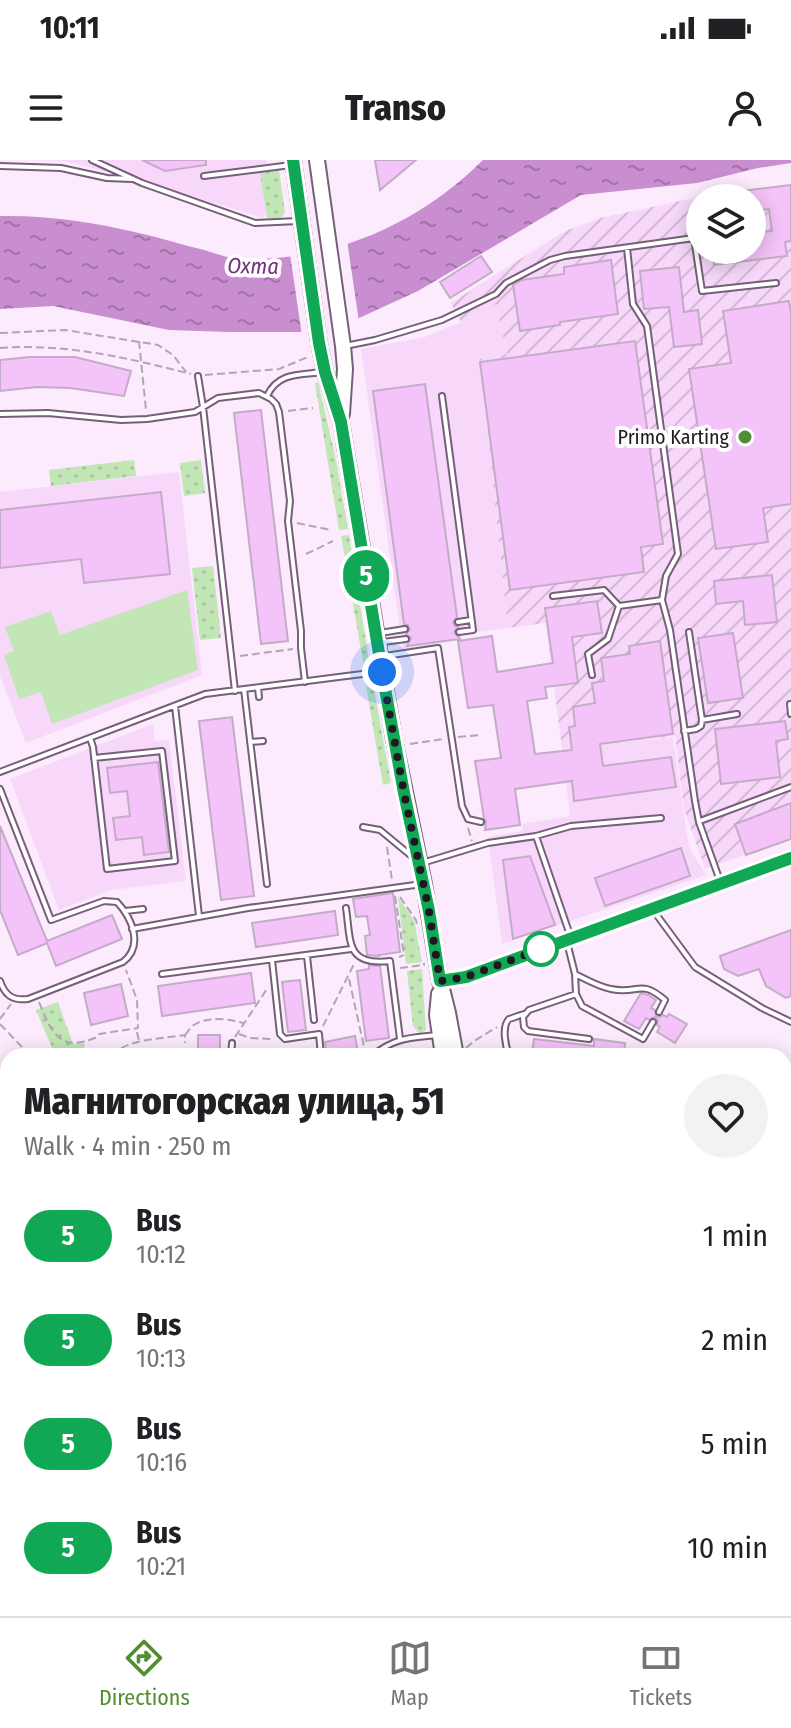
<!DOCTYPE html>
<html lang="en">
<head>
<meta charset="utf-8">
<style>
	body { margin:0; font-family:"Fira Sans Condensed",sans-serif; background:#f2f2f2; color:#202124; height:100vh; display:flex; flex-direction:column; font-size:30px; white-space:nowrap }
	* { box-sizing:border-box; margin:0 }
	p { font-size:26px; color:#757577 }
	.icon { flex:none; width:44px; height:44px; fill:none; stroke:currentColor; stroke-width:2; stroke-linecap:round; stroke-linejoin:round }
	.map { position:relative; flex:1; overflow:hidden }
	.details { position:absolute; left:0px; top:888px; width:792px; height:568px; display:flex; flex-direction:column; background:#fff; border-radius:24px 24px 0 0; box-shadow:0 4px 20px #0003 }
	.details>* { flex:none }
	.badge { padding:0 16px; border-radius:26px; font-size:28px; line-height:52px }
	.buttons { position:absolute; left:686px; top:24px; display:grid; gap:16px }
	.buttons a { display:grid; place-items:center; width:80px; height:80px; border-radius:50%; background:#fff; box-shadow:0 4px 20px #0003; font-size:40px }
	.you { position:absolute; width:40px; height:40px; margin:-20px; border:6px solid #fff; border-radius:50%; background:#1a73e8; box-shadow:0 0 0 12px #1a73e833 }
	.map>.badge { position:absolute; translate:-50% -50%; box-shadow:0 0 0 4px #fff }
	.round { display:grid; place-items:center; flex:none; width:84px; height:84px; border-radius:42px; background:#f2f2f2 }
	.overview { display:flex; align-items:center; justify-content:space-between; height:136px; padding:0 24px }
	h1 { font-size:38px; font-weight:800; line-height:60px }
	ul { padding:0; list-style:none }
	li { display:flex; align-items:center; gap:24px; height:104px; padding:0 24px }
	li div { flex:1 }
	li b { display:block; font-size:30px }
	li em { font-style:normal }
	li .badge { min-width:88px; font-weight:700; text-align:center }
	.status { display:flex; justify-content:space-between; align-items:center; height:56px; padding:0 40px; background:#fff; direction:ltr }
	.status svg { height:22px; fill:currentColor }
	header { display:flex; justify-content:space-between; align-items:center; height:104px; padding:0 24px; background:#fff; font-size:36px; font-weight:800 }
	.tabs { display:flex; justify-content:space-around; align-items:center; height:112px; border-top:2px solid #e0e0e0; background:#fff; font-size:22px; color:#757577 }
	.tabs a { display:grid; justify-items:center; gap:4px }
	.tabs .selected { color:#4e8f31 }
	.map>svg:first-child { display:block }
</style>
</head>
<body>
<div class="status"><b>10:11</b><svg viewBox="0 0 49 12"><path d="M0 12V9h3v3zM5 12V6h3v6zM10 12V3h3v9zM15 12V0h3v12zM26 1h20v11H26zM47 4h2v5h-2z"/></svg></div>
<header><svg class="icon" aria-label="menu" viewBox="0 0 24 24"><path d="M4 6h16M4 12h16M4 18h16"/></svg>Transo<svg class="icon" aria-label="person" viewBox="0 0 24 24"><circle cx="12" cy="8" r="4"/><path d="M4 21q1-7 8-7t8 7"/></svg></header>
<div class="map">
<svg width="791" height="1456" viewBox="0 0 791 1456">
	<defs>
		<pattern id="industrial-furrows" width="10" height="10" patternUnits="userSpaceOnUse" patternTransform="scale(2)"><rect width="10" height="10" fill="#f7d8fa"/><path d="M-1 1l2-2M0 10L10 0M9 11l2-2" fill="none" stroke="#d3b9d6"/></pattern>
		<pattern id="green-dots" width="8" height="8" patternUnits="userSpaceOnUse" patternTransform="scale(2)"><rect width="8" height="8" fill="#c2e6b5"/><path d="M2 2h.1M6 6h.1" fill="none" stroke="#a6c59b" stroke-width="1.8" stroke-linecap="round"/></pattern>
		<pattern id="water-ripples" width="26" height="14" patternUnits="userSpaceOnUse" patternTransform="scale(2)"><rect width="26" height="14" fill="#c98ed0"/><path d="M2 4q2-2 4 0t4 0M15 11q2-2 4 0t4 0" fill="none" stroke="#a373a8"/></pattern>
	</defs>
	<rect width="100%" height="100%" fill="#fbebfc"/>
	<path fill="#f7d8fa" d="M29 0H266L273 44 263 58 129 17 63 1Z
		M496 143 507 194 480 199 508 468 463 474 460 479 403 490 361 189 425 177 461 162Z
		M179 312 202 515 26 583 0 516V332Z
		M153 564 155 581 169 580 186 721 111 730 59 750 10 619Z
		M673 577 687 676 690 689 706 715 502 784 488 677 523 671 522 664 570 656 562 589Z
		M278 1448H365L366 1456H227Z"/>
	<path fill="url(#industrial-furrows)" fill-rule="evenodd" d="M791 25V678L705 709 684 649 675 576 562 589 546 463 508 468 480 199 507 194 496 144 461 162 451 143 563 72 600 58 690 39ZM700 38H752V90H700Z
		M0 1009H8V1340L5 1341 8 1362 0 1363Z
		M791 1366V1456H567V1448H784V1368Z"/>
	<path fill="url(#green-dots)" d="M279 10 285 53 280 58H267L260 13Z
		M318 222 335 295 348 369 339 370 315 223Z
		M134 300 136 316 51 326 49 310Z
		M201 300 205 333 184 336 180 303Z
		M349 375 369 501 364 507 341 376Z
		M213 406 221 478 200 480 192 408Z
		M365 520 373 524 391 623 383 625Z
		M398 737 414 760 422 802 406 804Z
		M422 809 426 870 421 873 418 872 413 866 407 811Z
		M58 842 73 884H84L85 892 67 896 52 888 36 850Z"/>
	<path fill="#c2e6b5" d="M187 430 198 510 52 564 41 532 19 539 4 495 14 491 5 467 51 451 60 475Z"/>
	<path fill="url(#water-ripples)" d="M483 0H791V3L758 8 697 23 581 35 418 131 359 158 301 172H229L169 170 53 146 0 149V56C47 55 94 62 139 73 161 78 183 85 204 90 214 93 224 97 234 98 327 105 418 65 483 0Z"/>
	<path fill="#fbebfc" d="M347 80 359 162 302 176 290 94Z"/>
	<path fill="#f4c3f9" stroke="#c4abc7" stroke-width="2" d="M142 0H206V5L165 11Z
		M375 0H416L380 30Z
		M791 25V81L785 82 787 96 714 105 712 90H752V73L772 71 769 49 752 51V38H733V32Z
		M481 96 492 112 450 138 440 122Z
		M611 100 618 154 560 162V165L520 171 513 125 522 120 564 114V107Z
		M679 107 684 152 698 150 702 184 674 187 669 147 644 149 640 111Z
		M789 141 791 153V344L763 348 768 382 716 389 689 209 731 203 723 151Z
		M635 181 663 384 641 387 644 412 510 430 480 202Z
		M29 197H75L131 211 124 236 70 228 37 227 0 231V200Z
		M425 224 457 457 453 462 455 466 458 467 454 472 460 479 407 486 411 478 406 474 410 469 408 465 404 464 373 231Z
		M261 250 288 481 261 484 234 253Z
		M161 332 170 414 84 423 81 399 0 408V350Z
		M772 415 777 462 745 465 743 441 716 444 714 421Z
		M597 441 602 473 572 477 578 523 545 527 547 538 527 541 535 594 572 590 569 567 575 566 573 547 595 543 592 523 604 521 601 498 630 494 629 486 660 481 673 574 600 584 603 606 671 597 676 627 574 641 572 621 515 629 520 665 485 670 486 661 484 658 475 601 501 598 493 545 468 548 458 481 492 476 497 512 553 503 545 448Z
		M733 473 743 538 708 543 698 478Z
		M232 557 254 736 221 740 199 561Z
		M785 561 788 579 776 581 780 617 721 624 715 569Z
		M158 602 169 692 144 695 142 677 116 680 113 658 130 656 127 631 110 633 107 608Z
		M791 643V679L746 695 735 664Z
		M0 666 47 781 112 755 122 779 56 806 47 783 18 795 0 750Z
		M681 688 690 716 605 746 595 718Z
		M530 696 555 765 513 779 503 700Z
		M393 733 400 792 379 795V796L367 795 365 776 370 775 367 756 356 757 353 739Z
		M335 751 338 775 256 787 252 763Z
		M791 770V836L786 838 766 826 759 809 738 816 724 809 720 796Z
		M369 805 380 806 389 878 366 881 357 811 369 809Z
		M251 813 255 843 162 856 158 826Z
		M300 820 306 870 288 872 282 822Z
		M121 824 128 856 91 865 84 833Z
		M641 833 648 835 656 840 651 848 655 850 656 856 660 857 663 855 667 857 669 854 687 864 675 883 657 872 660 867 657 865 658 860 655 857 649 860 646 858 639 869 624 861Z
		M198 875H220V896H198Z
		M355 876 358 893 327 896 325 882Z
		M534 879 594 886V879L625 883 624 896H557L532 893Z"/>
	<g fill="none" stroke-linecap="round" stroke-linejoin="round">
		<g stroke="#765f78" stroke-width="8">
			<path id="lane" d="M92 0 142 23 255 63 298 61
				M0 6 61 8 107 18 132 19
				M204 16 291 5
				M627 88 633 144 647 166 678 394 666 416 662 440
				M345 186 375 180 442 160 496 134 506 123 550 100 565 96 694 78 702 131 776 123
				M198 216 203 247 235 531
				M267 236C278 212 300 215 323 212
				M442 236 473 470 459 472
				M0 254 48 253 121 260 147 259 195 252 218 238 259 233 271 239 276 244 279 252 290 341 288 361 301 471V488L305 522
				M553 436 604 430 619 446 662 440 670 470 695 641 699 662 720 721
				M458 462 471 460
				M380 473 405 469
				M383 482 406 479
				M385 496 438 488 462 646 468 659 481 662
				M592 515 588 494 608 479 619 446
				M258 528 259 537
				M244 529 267 724
				M790 544 791 554
				M175 546 199 756
				M702 560 737 554
				M684 571 696 569 701 566 702 560 689 472
				M90 578 93 587 107 709 175 701 162 591 94 598
				M250 582 263 581
				M0 612 205 534 378 512
				M0 629 51 760 104 741 117 742C132 758 144 786 123 802L28 839C12 841 5 835 0 821
				M700 661 791 627
				M363 667 380 670 415 699
				M536 676 571 778
				M422 703 488 683 536 676 571 666 661 658
				M346 748C351 783 346 806 390 801L400 879
				M653 750 695 807 762 848 791 862
				M125 751 143 749
				M132 769 248 748 422 724
				M567 782 575 814
				M307 796 314 860
				M272 800 280 874 285 879 319 874 321 896
				M162 814 351 789
				M576 834 529 850 523 857 524 867 528 871 589 879
				M653 862 643 879 582 846 576 834 575 814C587 820 599 827 611 829 639 835 639 818 665 840L659 852
				M158 896V892H186V896
				M231 896 232 883
				M372 896C395 877 410 878 437 875
				M509 896C506 887 501 867 509 859 510 859 523 854 524 854
				M784 1081 791 1087
				M0 1251H8
				M784 1407 791 1405
				M123 1448 124 1456
				M404 1448 405 1456
				M548 1448 549 1456
				M707 1448 708 1456
				M636 1456 640 1448"/>
		</g>
		<g stroke="#765f78" stroke-width="13">
			<path id="street" d="M440 821 466 817 791 698
				M0 1430 8 1419
				M34 1456 87 1448"/>
		</g>
		<g stroke="#765f78" stroke-width="16">
			<path id="secondary" d="M784 1310 791 1309
				M784 1322 791 1321"/>
		</g>
		<g stroke="#765f78" stroke-width="18">
			<path id="primary" d="M293 0 319 183 325 212 341 262 394 579 424 724 440 821 448 853 456 896
				M317 0 343 186 345 209 342 254
				M439 834 437 855 443 896
				M462 1448V1456
				M474 1448 475 1456"/>
		</g>
		<path stroke="#b3a5b4" stroke-width="2" stroke-dasharray="8 4" stroke-linecap="butt" d="M0 173 65 170 158 185 173 195 186 212
			M139 181 146 250
			M0 188C65 183 128 198 191 214
			M205 215 279 209 308 197
			M288 251 313 248
			M297 363 331 370
			M306 394 333 381
			M240 496 293 489
			M458 577 481 575
			M410 584 444 579
			M468 668 472 681
			M387 687 392 720
			M395 736 404 795 399 797
			M400 737 416 760 417 765
			M400 808 424 805V803
			M349 819 365 891
			M39 842C51 872 60 894 97 877L99 874 138 868 137 840 126 810
			M0 859 11 844
			M0 864 21 886 27 896
			M323 866 354 804
			M137 872 139 881
			M239 874 250 878 272 879
			M185 875C188 872 190 867 194 865 207 856 230 859 243 863
			M235 877 267 829
			M466 888 474 881 497 867
			M112 896C127 878 162 879 185 875V883
			M0 918 8 911
			M0 969 8 971"/>
		<use href="#lane" stroke="#fff" stroke-width="4"/>
		<use href="#street" stroke="#fff" stroke-width="9"/>
		<use href="#secondary" stroke="#fff" stroke-width="12"/>
		<use href="#primary" stroke="#fff" stroke-width="14"/>
	</g>
	<g fill="none" stroke-linecap="round" stroke-linejoin="round">
		<g stroke="#fff" stroke-width="18">
			<path id="line" d="M293 0 319 183 325 212 341 262 382 512 404 633 429 751 440 821 466 817 791 698"/>
		</g>
		<use href="#line" stroke="#10a855" stroke-width="12"/>
		<path stroke="#201721" stroke-width="8" stroke-dasharray="0 14.4" d="M382 512 404 633 429 751 440 821 466 817 541 789"/>
	</g>
	<circle fill="#4e8f31" stroke="#fefefe" stroke-width="3" cx="745" cy="277" r="8"/>
	<circle fill="#fff" stroke="#10a855" stroke-width="4" cx="541" cy="789" r="16"/>
	<g text-anchor="middle" dominant-baseline="central" stroke-width="8" stroke-linejoin="round" paint-order="stroke">
		<g font-size="20" fill="#201721" stroke="#fefefe" text-anchor="end">
			<text x="729" y="277">Primo Karting</text>
		</g>
		<g font-size="22" font-style="italic" fill="#742e7d" stroke="#fefefe">
			<text transform="translate(253 106) rotate(1)">Охта</text>
		</g>
	</g>
</svg>
<div class="buttons">
<a><svg class="icon" aria-label="layers" viewBox="0 0 24 24"><path d="M12 4l9 5-9 5-9-5zM3 14l9 5 9-5"/></svg></a>
</div>
<div class="you" style="left:382px;top:512px"></div>
<b class="badge" style="left:366px;top:416px;background:#10a855;color:#fff">5</b>
<section class="details">
<div class="overview"><div><h1>Магнитогорская улица, 51</h1><p>Walk · 4 min · 250 m</p></div><a class="round"><svg class="icon" aria-label="heart" viewBox="0 0 24 24"><path d="M12 20l-8-8c-3-5 5-10 8-4 3-6 11-1 8 4z"/></svg></a></div>
<ul>
<li><span class="badge" style="background:#10a855;color:#fff">5</span><div><b>Bus</b><p>10:12</p></div><em>1 min</em></li>
<li><span class="badge" style="background:#10a855;color:#fff">5</span><div><b>Bus</b><p>10:13</p></div><em>2 min</em></li>
<li><span class="badge" style="background:#10a855;color:#fff">5</span><div><b>Bus</b><p>10:16</p></div><em>5 min</em></li>
<li><span class="badge" style="background:#10a855;color:#fff">5</span><div><b>Bus</b><p>10:21</p></div><em>10 min</em></li>
</ul>
</section>
</div>
<nav class="tabs">
<a class="selected"><svg class="icon" aria-label="directions" viewBox="0 0 24 24"><path d="M12 3l9 9-9 9-9-9zM9 14v-3h6M13 9l2 2-2 2"/></svg>Directions</a>
<a><svg class="icon" aria-label="map" viewBox="0 0 24 24"><path d="M3 6l6-2 6 2 6-2v14l-6 2-6-2-6 2zM9 4v14M15 6v14"/></svg>Map</a>
<a><svg class="icon" aria-label="tickets" viewBox="0 0 24 24"><path d="M3 7h18v10H3zM15 7v10"/></svg>Tickets</a>
</nav>
</body>
</html>
